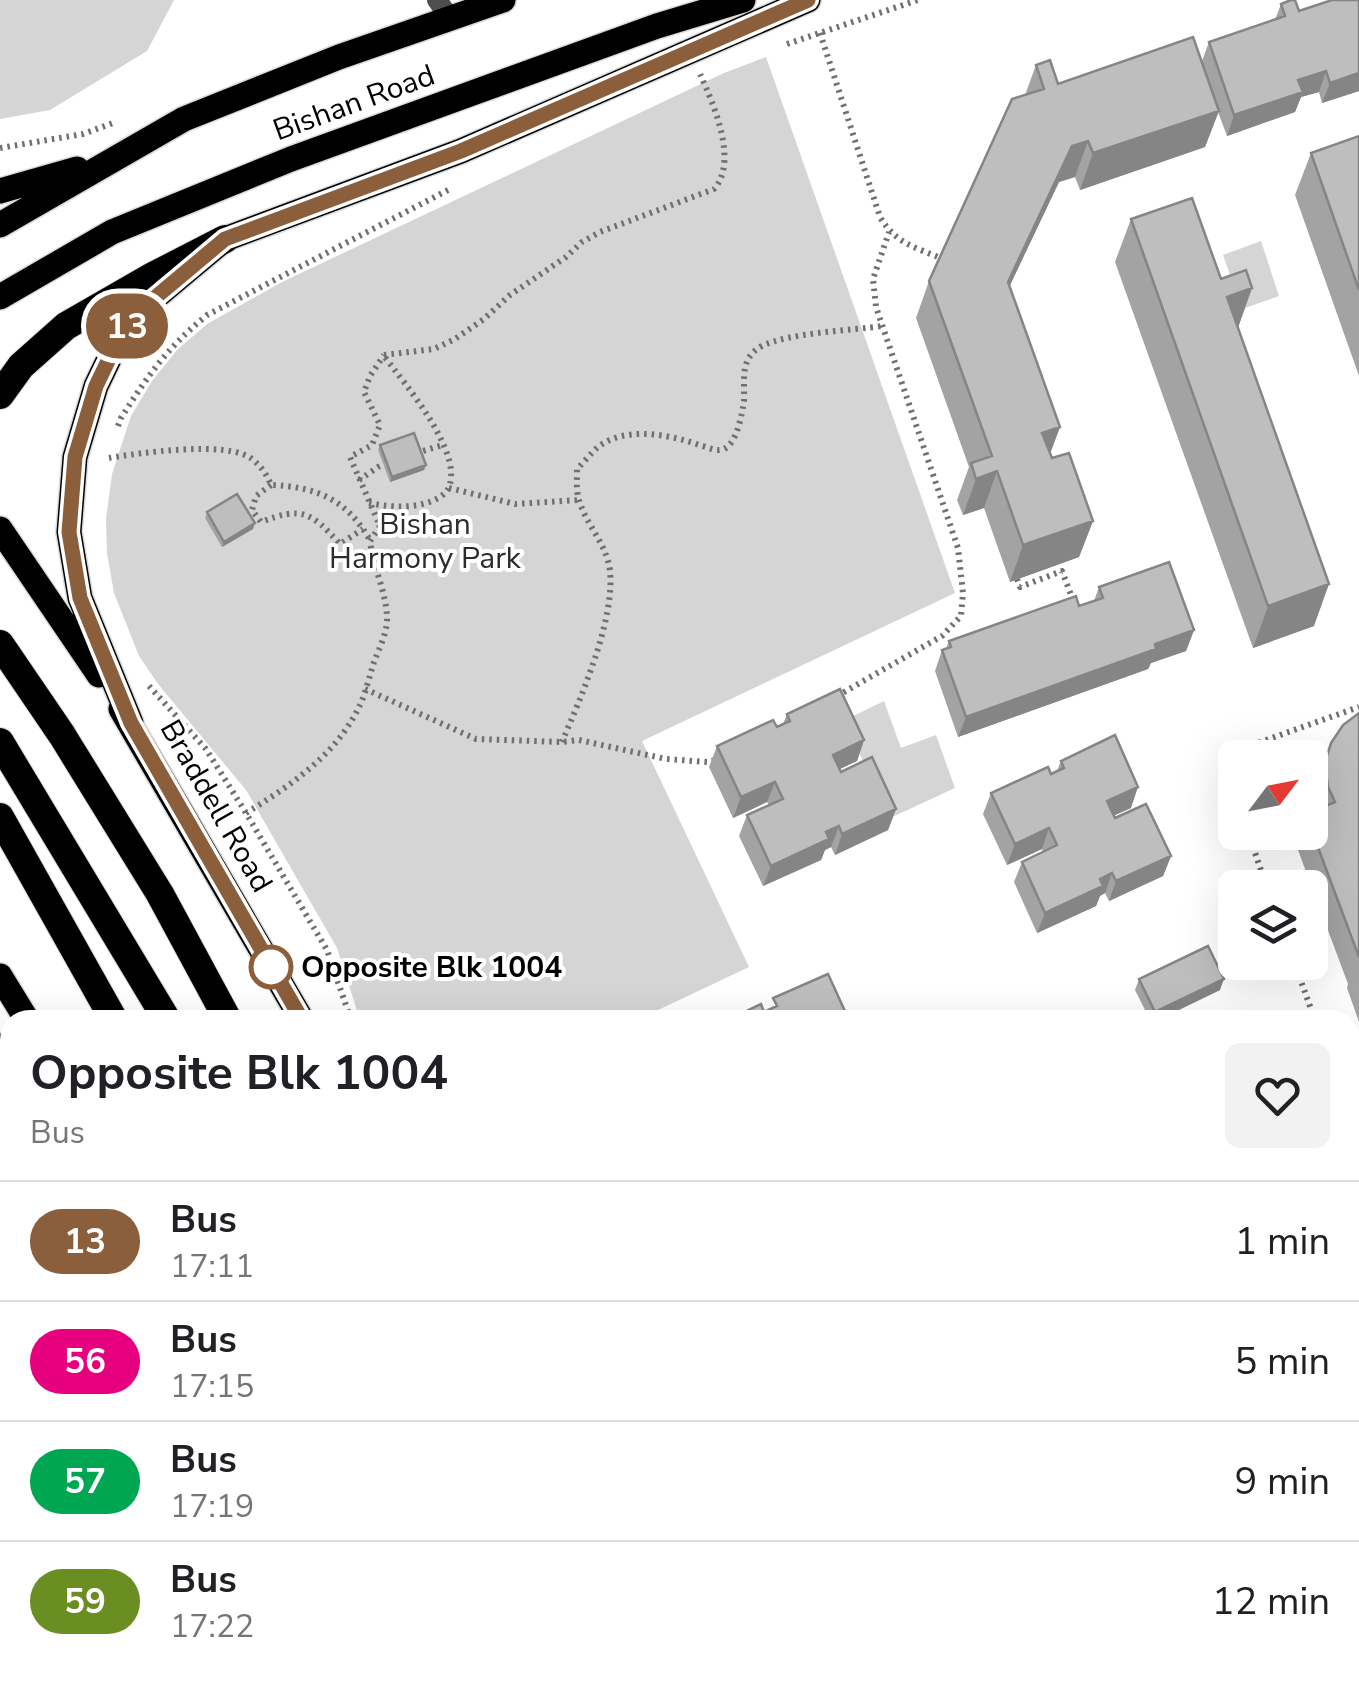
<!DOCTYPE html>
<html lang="en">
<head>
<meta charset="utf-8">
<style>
	body { margin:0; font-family:"Nunito Sans",sans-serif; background:#f2f2f2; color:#202124; height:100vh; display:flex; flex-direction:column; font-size:38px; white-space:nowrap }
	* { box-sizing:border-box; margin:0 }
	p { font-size:32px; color:#757577 }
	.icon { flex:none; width:55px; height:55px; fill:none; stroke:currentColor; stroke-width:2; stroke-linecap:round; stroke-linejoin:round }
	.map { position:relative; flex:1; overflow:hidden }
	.details { position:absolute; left:0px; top:1010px; width:1360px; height:672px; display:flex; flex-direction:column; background:#fff; border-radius:30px 30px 0 0; box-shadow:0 10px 40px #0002 }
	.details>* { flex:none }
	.badge { padding:0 20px; border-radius:32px; font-size:35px; line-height:65px }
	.needle { width:65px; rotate:58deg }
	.tools { position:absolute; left:1218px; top:740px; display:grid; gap:20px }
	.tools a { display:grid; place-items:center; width:110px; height:110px; border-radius:15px; background:#fff; box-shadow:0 10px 40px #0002; font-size:50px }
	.map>.badge { position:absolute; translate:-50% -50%; box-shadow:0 0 0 5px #fff }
	.round { display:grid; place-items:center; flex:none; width:105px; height:105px; border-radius:15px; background:#f2f2f2 }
	.summary { display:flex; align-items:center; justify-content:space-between; height:170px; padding:0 30px }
	h1 { font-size:48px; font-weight:700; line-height:75px }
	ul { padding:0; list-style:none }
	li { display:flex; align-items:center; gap:30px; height:120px; padding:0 30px; border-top:2px solid #e0e0e0 }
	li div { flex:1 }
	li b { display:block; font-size:38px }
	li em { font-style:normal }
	li .badge { min-width:110px; font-weight:700; text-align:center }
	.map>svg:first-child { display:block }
</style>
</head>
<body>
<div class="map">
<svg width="1359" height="1682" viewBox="0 0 1359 1682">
	<rect width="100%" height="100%" fill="#fff"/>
	<path fill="#d5d5d5" d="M0 0H174L147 51 50 110 0 119Z
		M766 57 955 593 642 741 749 967 637 1020H360L337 948 246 790 158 684 139 656 114 593 107 553 106 519 112 474 131 416 152 381 177 350 207 324 282 282 724 73Z
		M1261 241 1279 296 1242 309 1223 255Z
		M884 701 901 748 936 735 955 788 888 819 845 720Z
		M716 1673H813L817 1682H716Z"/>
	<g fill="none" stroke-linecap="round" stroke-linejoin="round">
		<g stroke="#dbdbdb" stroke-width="28">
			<path id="primary" d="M0 191 77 169
				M0 225 184 119 339 57 503 0
				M0 297 112 232 291 159 657 26 743 0
				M0 529 99 675
				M121 709 302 1020
				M131 723 80 598 69 532 75 457 96 386 121 334 145 306 225 239 461 151 808 0
				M0 976 27 1020
				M0 1046 10 1062
				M390 1672 397 1682
				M665 1672 669 1682"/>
		</g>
		<g stroke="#dbdbdb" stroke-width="30">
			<path id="trunk" d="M0 395 21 366 66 326 153 276 225 239
				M0 644 62 735 160 894 228 1020
				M0 742 167 1020
				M0 817 114 1020
				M479 1672 484 1682
				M530 1672 535 1682
				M579 1672 584 1682
				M619 1672 624 1682"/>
		</g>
		<path stroke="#707070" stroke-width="6" stroke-dasharray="2.5 5" stroke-linecap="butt" d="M820 33 880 217C896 244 915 247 943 259
			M787 44 918 0
			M0 148 83 134 113 123
			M384 355 434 349 455 339 484 319 510 295 566 257 582 242 600 232 714 189C739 161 713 103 700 74
			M118 426 121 418C149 374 166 349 207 315L450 189
			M416 453 443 445
			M109 458C139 453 228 440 252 459 261 466 267 475 271 485 317 487 346 499 370 540
			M359 480 378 467 390 462
			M271 485 256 496 252 510 261 522C302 506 311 512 340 544L363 529
			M449 488 515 504 579 500
			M369 503C389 507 412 509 432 501 439 498 446 494 449 487 463 451 404 383 384 356
			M1017 579 1020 587 1062 571 1074 603
			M149 686 206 749 246 813 327 950 351 1020
			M365 689 476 739 562 742 579 740 666 759 707 762 716 760
			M837 696 942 636 961 616 963 593 958 548 876 307 873 279 889 232
			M562 742C581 697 615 620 610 571 607 544 586 525 579 500 576 490 577 480 577 469 584 462 591 453 598 447 626 425 672 435 702 446 710 448 716 452 724 449 737 443 742 414 744 401 745 380 739 358 762 346 788 333 852 330 883 326
			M1235 796 1221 756 1359 707
			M246 813C290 786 336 755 359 707 366 693 369 677 374 662 379 649 388 631 387 617 386 591 373 567 370 541L380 526 350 457 372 445 380 425 364 392 370 376 384 355
			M1248 832 1267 888
			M1294 962 1315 1020
			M709 1682 711 1672"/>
		<path stroke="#4e4e4e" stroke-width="20" d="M437 0 450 18
			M7 1185 10 1190
			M300 1672 305 1682"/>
		<use href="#primary" stroke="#000" stroke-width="25"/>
		<use href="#trunk" stroke="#000" stroke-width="28"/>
	</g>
	<path fill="#a3a3a3" d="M1359 0V91L1322 103 1319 92 1301 97 1295 112 1227 136 1218 112 1205 147 1080 190 1075 177 1059 182 1009 287 1060 427 1050 454 1093 521 1079 557 1010 582 984 508 963 515 957 500 969 467 916 318 929 281 1025 95 1036 65 1058 84 1202 61 1209 42 1275 20 1281 4 1299 11Z
		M1359 136V376L1295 195 1311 153Z
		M1131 219 1221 279 1252 288 1238 328 1314 626 1253 648 1115 262Z
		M380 445 426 465 424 470 390 482 378 450Z
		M207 512 253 529 222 547 205 518Z
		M1099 587 1194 630 1186 651 1151 663 1148 669 958 737 935 671 942 650 946 649 949 641 1094 601Z
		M1359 713V1022L1347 988 1348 984 1295 842 1296 839 1294 832H1310V758H1291L1292 752 1325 759 1331 743Z
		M787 714 864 740 857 761 839 769 841 772 896 809 888 830 835 855 831 847 825 850 821 860 763 886 739 836 747 815 769 805 767 802 733 818 709 767 717 746 777 727 783 724Z
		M1061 761 1131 808 1114 815 1115 818 1171 856 1163 876 1109 901 1105 893 1100 896 1096 906 1037 933 1014 882 1022 862 1043 852 1042 849 1007 865 983 814 991 793 1057 771Z
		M1139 979 1220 990 1158 1020H1150L1135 990Z
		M1359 1173V1292L1351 1282 1353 1275 1350 1271V1206Z"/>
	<path fill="#858585" d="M1326 71 1319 92 1301 97 1295 112 1227 136 1234 115 1298 80Z
		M1359 73V91L1322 103 1330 83Z
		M1219 111 1205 147 1080 190 1093 153Z
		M1088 141 1075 177 1059 182 994 319 1008 282 1072 146Z
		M1252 288 1237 330 1227 297Z
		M1060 427 1046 464 1042 433Z
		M426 465 424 470 390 482 392 477Z
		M997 471 984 508 963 515 976 479Z
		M1093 521 1079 557 1010 582 1023 545Z
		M255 523 253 529 222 547 224 542Z
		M1329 584 1314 626 1253 648 1268 606Z
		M1194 630 1186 651 1151 663 1148 669 958 737 966 717Z
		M864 740 857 761 825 776 833 755Z
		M775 782 767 802 733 818 741 797Z
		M1138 787 1131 808 1100 822 1107 801Z
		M896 809 888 830 835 855 842 834Z
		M839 826 831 847 825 850 821 860 763 886 771 866 826 832Z
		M1049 828 1042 849 1007 865 1015 844Z
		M1171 856 1163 876 1109 901 1116 881Z
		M1112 873 1105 893 1100 896 1096 906 1037 933 1045 913 1100 879Z
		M1224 979 1220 990 1158 1020H1153L1155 1012Z"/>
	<path fill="#bebebe" stroke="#858585" stroke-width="2.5" d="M1291 0H1295L1299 11 1332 0H1359V73L1330 83 1326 71 1298 80 1303 92 1234 115 1209 42 1285 16 1281 4Z
		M1193 37 1219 111 1093 153 1088 141 1072 146 1008 282 1060 427 1042 433 1052 458 1069 453 1093 521 1023 545 997 471 976 479 971 463 992 456 929 281 1012 99 1044 89 1036 65 1050 60 1058 84Z
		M1359 136V290L1311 153Z
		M1192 198 1221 279 1246 270 1252 288 1227 297 1329 584 1268 606 1131 219Z
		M414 433 426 465 392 477 380 445Z
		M237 494 255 523 224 542 207 512Z
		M1169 562 1194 630 1155 644 1156 649 966 717 942 650 951 647 949 641 1076 596 1079 606 1103 598 1099 587Z
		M840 689 864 740 833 755 841 772 872 757 896 809 842 834 839 826 826 832 829 839 771 866 747 815 783 799 775 782 741 797 717 746 773 720 777 727 790 721 787 714Z
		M1359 713V957L1310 826V812L1335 802 1328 787 1325 762 1331 743 1343 725Z
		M1115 735 1138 787 1107 801 1115 818 1146 804 1171 856 1116 881 1112 873 1100 879 1103 886 1045 913 1022 862 1057 845 1049 828 1015 844 991 793 1048 767 1051 774 1064 768 1061 761Z
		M1292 752 1325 759 1319 774 1318 798 1321 808 1310 812V758H1292Z
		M1208 946 1224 979 1155 1012 1139 979Z
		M828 974 849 1020H728L761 1004 764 1012 777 1006 773 998Z
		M1350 1163 1359 1173V1216L1350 1206Z
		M10 1208V1672H260L265 1682H0V1213Z
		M956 1672H1200L1205 1682H940L939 1681Z"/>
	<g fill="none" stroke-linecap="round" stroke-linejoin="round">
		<g stroke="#fff" stroke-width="22">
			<path id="line" d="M302 1020 131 723 80 598 69 532 75 457 96 386 121 334 145 306 225 239 461 151 808 0"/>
		</g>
		<use href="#line" stroke="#8b5e3c" stroke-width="15"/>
	</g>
	<circle fill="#fff" stroke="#8b5e3c" stroke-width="5" cx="271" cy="967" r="20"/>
	<g text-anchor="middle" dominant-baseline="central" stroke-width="8" stroke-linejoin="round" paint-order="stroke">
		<g font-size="30" fill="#000" stroke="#fff">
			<text transform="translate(354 103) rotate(-20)">Bishan Road</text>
			<text transform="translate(216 806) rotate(60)">Braddell Road</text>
		</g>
		<g font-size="30" fill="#2c2c2c" stroke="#fff">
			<text x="425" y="524">Bishan<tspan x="425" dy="34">Harmony Park</tspan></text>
		</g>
		<g font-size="30" font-weight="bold" fill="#000" stroke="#fff" text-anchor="start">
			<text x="301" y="967">Opposite Blk 1004</text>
		</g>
	</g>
</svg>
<div class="tools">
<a><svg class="needle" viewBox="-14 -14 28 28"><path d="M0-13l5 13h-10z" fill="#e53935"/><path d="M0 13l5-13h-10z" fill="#757577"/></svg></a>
<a><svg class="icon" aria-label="layers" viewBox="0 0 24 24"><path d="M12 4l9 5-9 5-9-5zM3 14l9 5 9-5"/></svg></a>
</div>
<b class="badge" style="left:127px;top:326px;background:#8b5e3c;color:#fff">13</b>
<section class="details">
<div class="summary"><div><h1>Opposite Blk 1004</h1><p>Bus</p></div><a class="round"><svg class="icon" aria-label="heart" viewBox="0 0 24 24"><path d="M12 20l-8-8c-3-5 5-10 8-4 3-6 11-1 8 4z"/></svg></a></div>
<ul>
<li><span class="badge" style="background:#8b5e3c;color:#fff">13</span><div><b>Bus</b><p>17:11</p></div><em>1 min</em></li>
<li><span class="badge" style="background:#e6007e;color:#fff">56</span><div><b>Bus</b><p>17:15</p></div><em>5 min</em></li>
<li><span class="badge" style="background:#00a651;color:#fff">57</span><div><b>Bus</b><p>17:19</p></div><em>9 min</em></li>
<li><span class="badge" style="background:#6b8e23;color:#fff">59</span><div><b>Bus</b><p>17:22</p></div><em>12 min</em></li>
</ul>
</section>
</div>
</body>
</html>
